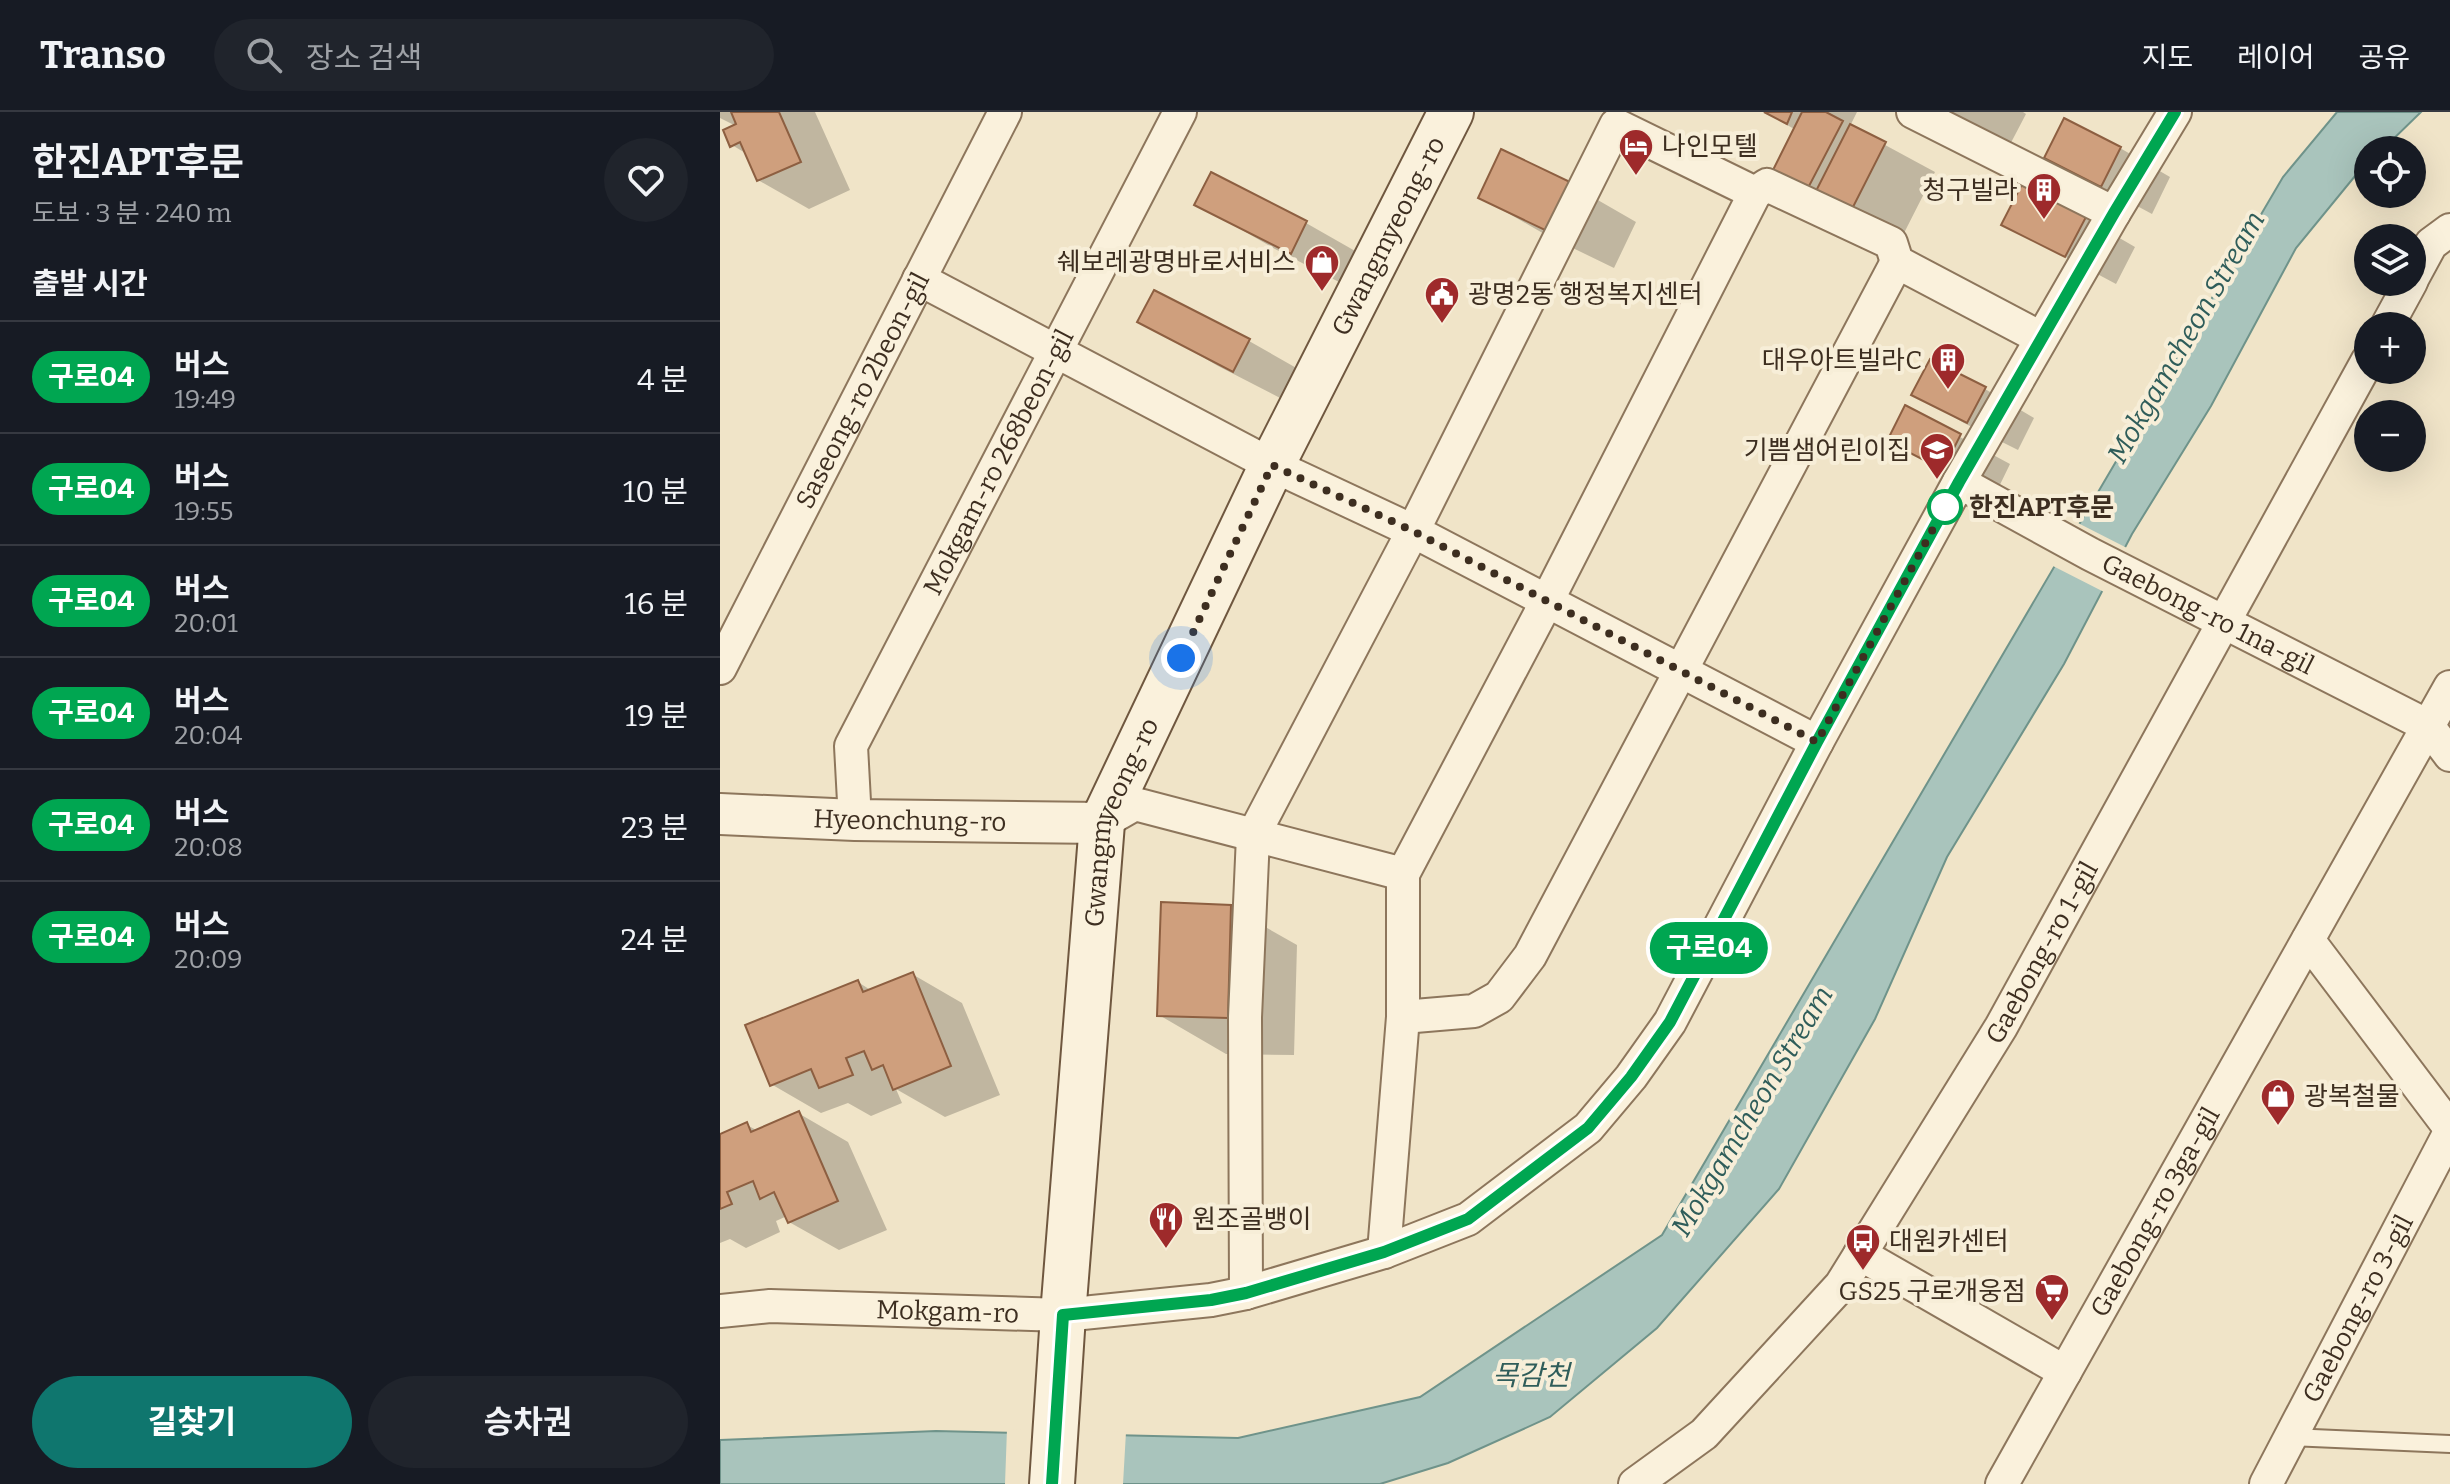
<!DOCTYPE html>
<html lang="ko">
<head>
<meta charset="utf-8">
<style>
	body { margin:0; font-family:Bitter,"Noto Sans KR",serif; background:#20242c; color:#f1f3f6; height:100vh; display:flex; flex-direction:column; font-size:30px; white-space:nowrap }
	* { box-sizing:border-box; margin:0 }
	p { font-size:26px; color:#9ea1a6 }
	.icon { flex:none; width:44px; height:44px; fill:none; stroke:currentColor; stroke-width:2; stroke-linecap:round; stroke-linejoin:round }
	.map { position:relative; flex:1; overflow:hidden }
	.side { display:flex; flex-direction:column; background:#171b24; width:720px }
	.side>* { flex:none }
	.badge { padding:0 16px; border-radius:26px; font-size:28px; line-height:52px }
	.controls { position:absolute; left:1634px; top:24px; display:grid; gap:16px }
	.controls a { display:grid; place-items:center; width:72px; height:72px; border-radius:50%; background:#171b24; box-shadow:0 8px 32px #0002; font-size:40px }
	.you { position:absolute; width:40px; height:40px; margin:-20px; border:6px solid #fff; border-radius:50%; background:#1a73e8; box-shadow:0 0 0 12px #1a73e833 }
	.map>.badge { position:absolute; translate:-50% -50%; box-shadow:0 0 0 4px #fff }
	h2 { padding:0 32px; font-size:30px; line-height:72px }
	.round { display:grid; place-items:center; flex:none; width:84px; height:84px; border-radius:42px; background:#20242c }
	.headline { display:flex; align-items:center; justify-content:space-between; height:136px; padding:0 32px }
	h1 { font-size:38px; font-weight:700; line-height:60px }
	.cta { display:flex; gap:16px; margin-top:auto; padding:16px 32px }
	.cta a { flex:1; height:92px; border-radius:48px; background:#0f766e; color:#fff; font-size:32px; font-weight:700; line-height:92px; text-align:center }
	.cta a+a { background:#20242c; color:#f1f3f6 }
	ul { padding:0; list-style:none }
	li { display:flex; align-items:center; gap:24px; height:112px; padding:0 32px; border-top:2px solid #363941 }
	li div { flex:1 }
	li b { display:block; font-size:30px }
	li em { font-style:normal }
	li .badge { min-width:88px; font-weight:700; text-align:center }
	header { display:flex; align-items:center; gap:48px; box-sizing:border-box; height:112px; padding:0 40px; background:#171b24; border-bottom:2px solid #363941 }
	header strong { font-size:38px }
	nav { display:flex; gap:44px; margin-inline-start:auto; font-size:28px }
	.search { width:560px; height:72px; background:#20242c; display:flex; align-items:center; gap:20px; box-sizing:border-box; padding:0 28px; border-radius:44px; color:#9ea1a6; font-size:30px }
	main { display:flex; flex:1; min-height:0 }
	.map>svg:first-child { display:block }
</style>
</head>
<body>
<header>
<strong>Transo</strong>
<div class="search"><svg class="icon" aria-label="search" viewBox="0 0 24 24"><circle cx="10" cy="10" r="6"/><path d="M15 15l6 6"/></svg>장소 검색</div>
<nav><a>지도</a><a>레이어</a><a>공유</a></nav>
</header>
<main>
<section class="side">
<div class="headline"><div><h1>한진APT후문</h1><p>도보 · 3 분 · 240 m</p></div><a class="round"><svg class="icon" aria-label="heart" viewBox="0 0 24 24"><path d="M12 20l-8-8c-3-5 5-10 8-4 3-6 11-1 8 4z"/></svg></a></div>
<h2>출발 시간</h2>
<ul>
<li><span class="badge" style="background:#00a651;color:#fff">구로04</span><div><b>버스</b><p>19:49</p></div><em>4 분</em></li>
<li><span class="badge" style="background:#00a651;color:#fff">구로04</span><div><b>버스</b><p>19:55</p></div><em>10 분</em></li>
<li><span class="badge" style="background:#00a651;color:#fff">구로04</span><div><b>버스</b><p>20:01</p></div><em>16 분</em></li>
<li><span class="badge" style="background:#00a651;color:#fff">구로04</span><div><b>버스</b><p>20:04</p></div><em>19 분</em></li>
<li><span class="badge" style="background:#00a651;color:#fff">구로04</span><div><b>버스</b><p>20:08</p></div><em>23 분</em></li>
<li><span class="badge" style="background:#00a651;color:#fff">구로04</span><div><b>버스</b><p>20:09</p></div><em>24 분</em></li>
</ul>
<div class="cta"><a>길찾기</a><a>승차권</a></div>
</section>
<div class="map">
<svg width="1730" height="1372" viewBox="0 0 1730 1372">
	<rect width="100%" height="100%" fill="#f0e4c8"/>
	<path fill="#a9c4bc" stroke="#6f938a" stroke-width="2" d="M1617 0H1701L1662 38H1648V51L1635 64 1576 136 1491 294 1412 422 1344 552 1227 745 1155 907 1059 1077 937 1216 830 1305 728 1351 660 1372H0V1328L216 1319 518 1326 700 1285 942 1123 1563 65Z"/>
	<path fill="#f0e4c8" d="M1356 410 1409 437 1386 481 1331 453Z
		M287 1317 406 1320 403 1372H285Z"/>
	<path fill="#0003" d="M0 0H95L130 78 89 97 38 68 27 42 12 33 16 14 0 6Z
		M1044 0H1137L1130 14 1215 60 1182 125 1055 57 1076 18Z
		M1201 0H1303L1306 2 1284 44Z
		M1400 36 1450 65 1432 102 1326 45Z
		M492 63 586 111 665 156 650 186 555 137 477 92Z
		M850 72 916 110 894 156 826 123 760 85Z
		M1303 75 1365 106 1415 135 1396 172 1284 112Z
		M435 180 529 229 608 274 593 303 498 254 420 209Z
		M1265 277 1314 306 1298 338 1244 311 1194 282Z
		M1186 296 1290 352 1274 385 1170 328Z
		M510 795 577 833 574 943 506 942 439 903Z
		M192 862 242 891 280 983 225 1005 176 977 182 991 151 1004 128 991 101 1001 51 972 138 870 152 879Z
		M78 1001 128 1030 167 1118 119 1138 69 1110 67 1104 56 1109 60 1120 26 1136 10 1127 0 1131V1024L27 1013 38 1019Z"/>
	<path fill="#cf9f7d" stroke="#8d5f41" stroke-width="2" d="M11 0H59L81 50 37 69 20 30 10 35 3 18 16 12Z
		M1044 0H1072L1067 12Z
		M1082 0H1106L1123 9 1088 76 1053 58Z
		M1344 6 1401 35 1381 75 1324 46Z
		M1130 12 1166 30 1132 97 1096 79Z
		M781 37 850 70 827 119 758 86Z
		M491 60 587 109 571 142 474 93Z
		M1302 72 1366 105 1345 145 1281 113Z
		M434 178 530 227 513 260 417 210Z
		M1210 247 1266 275 1247 311 1191 283Z
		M1185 293 1241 322 1223 358 1167 329Z
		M441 790 511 793 508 906 437 904Z
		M193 860 231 954 173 978 163 953 152 958 144 939 126 946 133 963 99 976 91 957 50 974 25 913 138 868 143 880Z
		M79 999 118 1089 68 1111 54 1080 40 1087 33 1069 7 1080 12 1092 0 1097V1022L27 1010 31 1020Z"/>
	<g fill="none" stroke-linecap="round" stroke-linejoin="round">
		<g stroke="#8d765c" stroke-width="20">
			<path id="service" d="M1570 1325 1730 1332"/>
		</g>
		<g stroke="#8d765c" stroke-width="36">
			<g id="minor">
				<path d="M1193 0 1394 101"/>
				<path d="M199 167 552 353 693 419 533 724 525 905 526 1181"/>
				<path d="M1692 167 1711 132 1730 118"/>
				<path d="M1667 214 1691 170"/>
				<path id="s1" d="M1239 370 1370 442 1708 614 1730 643"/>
				<path id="s2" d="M0 556 285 0"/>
				<path d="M1097 630 693 419 896 13 1035 81 1047 73 1171 131 1177 150 1321 226"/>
				<path id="s3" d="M135 708 131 634 460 0"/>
				<path d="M382 711 415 692 683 762"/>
				<path d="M1588 828 1730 1016"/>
				<path d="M683 905 754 899 779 885 810 844 1177 150"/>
				<path d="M664 1140 683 905V762L827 489 1035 81"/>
				<path d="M1140 1142 1345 1260"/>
				<path id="s4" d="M0 1199 50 1194 343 1203 491 1188 526 1181 664 1140 748 1107 868 1016 911 965 950 910 1097 630 1239 370 1394 101 1455 0"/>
				<path id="s5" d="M915 1372 984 1322 1121 1173 1281 915 1648 248"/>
				<path id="s6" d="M1282 1372 1730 575"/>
				<path id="s7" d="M1546 1372 1730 1020"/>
			</g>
		</g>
		<g stroke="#8d765c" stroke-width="44">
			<g id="tertiary">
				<path id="s8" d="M0 702 135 708 382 711"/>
			</g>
		</g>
		<g stroke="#6f573f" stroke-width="48">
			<g id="secondary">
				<path id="s9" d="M332 1372 343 1203 382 711 552 353 731 0"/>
			</g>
		</g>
		<use href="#service" stroke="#faf1dc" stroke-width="16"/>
		<use href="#minor" stroke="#faf1dc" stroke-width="32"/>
		<use href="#tertiary" stroke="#faf1dc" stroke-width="40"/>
		<use href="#secondary" stroke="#faf1dc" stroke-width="44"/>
	</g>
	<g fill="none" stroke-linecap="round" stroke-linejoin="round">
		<g stroke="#fff" stroke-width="18">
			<path id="line" d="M332 1372 343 1203 491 1188 526 1181 664 1140 748 1107 868 1016 911 965 950 910 1097 630 1239 370 1394 101 1455 0"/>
		</g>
		<use href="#line" stroke="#00a651" stroke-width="12"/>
		<path stroke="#3d2e20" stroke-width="8" stroke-dasharray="0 14.4" d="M461 546 552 353 693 419 1097 630 1225 395"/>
	</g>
	<defs>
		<g id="hotel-pin" transform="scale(1.8)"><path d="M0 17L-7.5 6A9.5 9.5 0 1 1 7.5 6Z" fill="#9e2a2b" stroke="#f7eed8"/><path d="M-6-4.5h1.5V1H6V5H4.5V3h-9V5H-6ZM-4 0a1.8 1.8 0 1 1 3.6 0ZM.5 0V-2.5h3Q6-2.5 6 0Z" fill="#fff"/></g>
		<g id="building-pin" transform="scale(1.8)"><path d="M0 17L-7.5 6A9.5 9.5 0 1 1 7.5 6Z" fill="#9e2a2b" stroke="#f7eed8"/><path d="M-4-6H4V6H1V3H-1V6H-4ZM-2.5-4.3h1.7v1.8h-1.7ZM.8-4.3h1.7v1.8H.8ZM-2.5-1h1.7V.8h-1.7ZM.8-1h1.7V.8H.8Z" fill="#fff"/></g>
		<g id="shop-pin" transform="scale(1.8)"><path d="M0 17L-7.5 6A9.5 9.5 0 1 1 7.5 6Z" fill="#9e2a2b" stroke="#f7eed8"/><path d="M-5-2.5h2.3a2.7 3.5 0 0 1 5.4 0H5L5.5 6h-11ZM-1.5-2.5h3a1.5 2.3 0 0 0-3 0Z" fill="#fff"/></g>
		<g id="civic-pin" transform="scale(1.8)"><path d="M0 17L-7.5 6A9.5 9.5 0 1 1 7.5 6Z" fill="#9e2a2b" stroke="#f7eed8"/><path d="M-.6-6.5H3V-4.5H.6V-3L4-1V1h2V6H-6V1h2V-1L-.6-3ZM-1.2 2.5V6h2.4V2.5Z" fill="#fff"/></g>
		<g id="school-pin" transform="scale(1.8)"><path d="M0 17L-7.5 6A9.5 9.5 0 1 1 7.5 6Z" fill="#9e2a2b" stroke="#f7eed8"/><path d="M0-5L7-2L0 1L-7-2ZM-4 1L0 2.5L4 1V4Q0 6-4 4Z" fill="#fff"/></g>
		<g id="restaurant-pin" transform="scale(1.8)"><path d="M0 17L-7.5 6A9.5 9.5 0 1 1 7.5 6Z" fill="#9e2a2b" stroke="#f7eed8"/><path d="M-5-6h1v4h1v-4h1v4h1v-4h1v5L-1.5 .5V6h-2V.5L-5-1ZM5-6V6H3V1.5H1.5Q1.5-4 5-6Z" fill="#fff"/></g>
		<g id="bus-pin" transform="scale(1.8)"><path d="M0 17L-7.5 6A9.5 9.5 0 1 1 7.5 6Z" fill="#9e2a2b" stroke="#f7eed8"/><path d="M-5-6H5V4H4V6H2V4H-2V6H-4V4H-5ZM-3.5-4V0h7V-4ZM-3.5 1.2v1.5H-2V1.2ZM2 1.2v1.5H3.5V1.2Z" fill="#fff"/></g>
		<g id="supermarket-pin" transform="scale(1.8)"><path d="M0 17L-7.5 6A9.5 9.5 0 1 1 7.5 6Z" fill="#9e2a2b" stroke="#f7eed8"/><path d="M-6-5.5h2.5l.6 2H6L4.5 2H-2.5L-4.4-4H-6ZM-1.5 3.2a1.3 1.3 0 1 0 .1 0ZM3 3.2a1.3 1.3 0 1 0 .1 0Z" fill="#fff"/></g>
	</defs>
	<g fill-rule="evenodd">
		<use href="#hotel-pin" x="916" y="34"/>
		<use href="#building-pin" x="1324" y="78"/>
		<use href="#shop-pin" x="602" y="150"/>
		<use href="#civic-pin" x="722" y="182"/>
		<use href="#building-pin" x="1228" y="248"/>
		<use href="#school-pin" x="1217" y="338"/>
		<use href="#shop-pin" x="1558" y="984"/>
		<use href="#restaurant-pin" x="446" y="1107"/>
		<use href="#bus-pin" x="1143" y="1129"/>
		<use href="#supermarket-pin" x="1332" y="1179"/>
	</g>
	<circle fill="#fff" stroke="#00a651" stroke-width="4" cx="1225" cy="395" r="16"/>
	<g text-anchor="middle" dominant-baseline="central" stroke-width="8" stroke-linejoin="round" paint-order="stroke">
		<g font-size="26" fill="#3d2e20" stroke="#f7eed8" text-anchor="start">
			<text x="942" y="34">나인모텔</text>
			<text x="1298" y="78" text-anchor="end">청구빌라</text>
			<text x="576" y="150" text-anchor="end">쉐보레광명바로서비스</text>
			<text x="748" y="182">광명2동 행정복지센터</text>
			<text x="1202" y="248" text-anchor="end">대우아트빌라C</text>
			<text x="1191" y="338" text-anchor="end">기쁨샘어린이집</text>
			<text x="1584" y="984">광복철물</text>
			<text x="472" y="1107">원조골뱅이</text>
			<text x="1169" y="1129">대원카센터</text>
			<text x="1306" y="1179" text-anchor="end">GS25 구로개웅점</text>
		</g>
		<g font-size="26" fill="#3d2e20" stroke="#f7eed8">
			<text stroke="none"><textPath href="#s9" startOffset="1316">Gwangmyeong-ro</textPath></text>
			<text stroke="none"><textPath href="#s2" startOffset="312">Saseong-ro 2beon-gil</textPath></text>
			<text stroke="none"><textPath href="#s3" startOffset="394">Mokgam-ro 268beon-gil</textPath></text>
			<text stroke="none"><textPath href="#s1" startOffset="282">Gaebong-ro 1na-gil</textPath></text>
			<text stroke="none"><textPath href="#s8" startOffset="190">Hyeonchung-ro</textPath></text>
			<text stroke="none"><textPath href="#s9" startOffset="668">Gwangmyeong-ro</textPath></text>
			<text stroke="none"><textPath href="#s5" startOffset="676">Gaebong-ro 1-gil</textPath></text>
			<text stroke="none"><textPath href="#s6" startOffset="312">Gaebong-ro 3ga-gil</textPath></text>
			<text stroke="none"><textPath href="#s7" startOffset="198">Gaebong-ro 3-gil</textPath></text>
			<text stroke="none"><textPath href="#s4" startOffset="228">Mokgam-ro</textPath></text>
		</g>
		<g font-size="26" font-weight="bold" fill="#3d2e20" stroke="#f7eed8" text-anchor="start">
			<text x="1249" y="395">한진APT후문</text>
		</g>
		<g font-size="28" font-style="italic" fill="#2f5d5a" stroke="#f7eed8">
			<text transform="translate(1466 225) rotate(-60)">Mokgamcheon Stream</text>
			<text transform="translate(1032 999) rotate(-59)">Mokgamcheon Stream</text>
			<text x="811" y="1263">목감천</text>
		</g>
	</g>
</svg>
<div class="controls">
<a><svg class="icon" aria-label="locate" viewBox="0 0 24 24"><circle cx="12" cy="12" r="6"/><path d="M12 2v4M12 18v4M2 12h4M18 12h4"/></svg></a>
<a><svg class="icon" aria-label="layers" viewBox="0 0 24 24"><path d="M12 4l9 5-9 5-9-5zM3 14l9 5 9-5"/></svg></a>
<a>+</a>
<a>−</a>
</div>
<div class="you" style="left:461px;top:546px"></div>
<b class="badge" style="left:989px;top:836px;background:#00a651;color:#fff">구로04</b>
</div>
</main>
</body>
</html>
